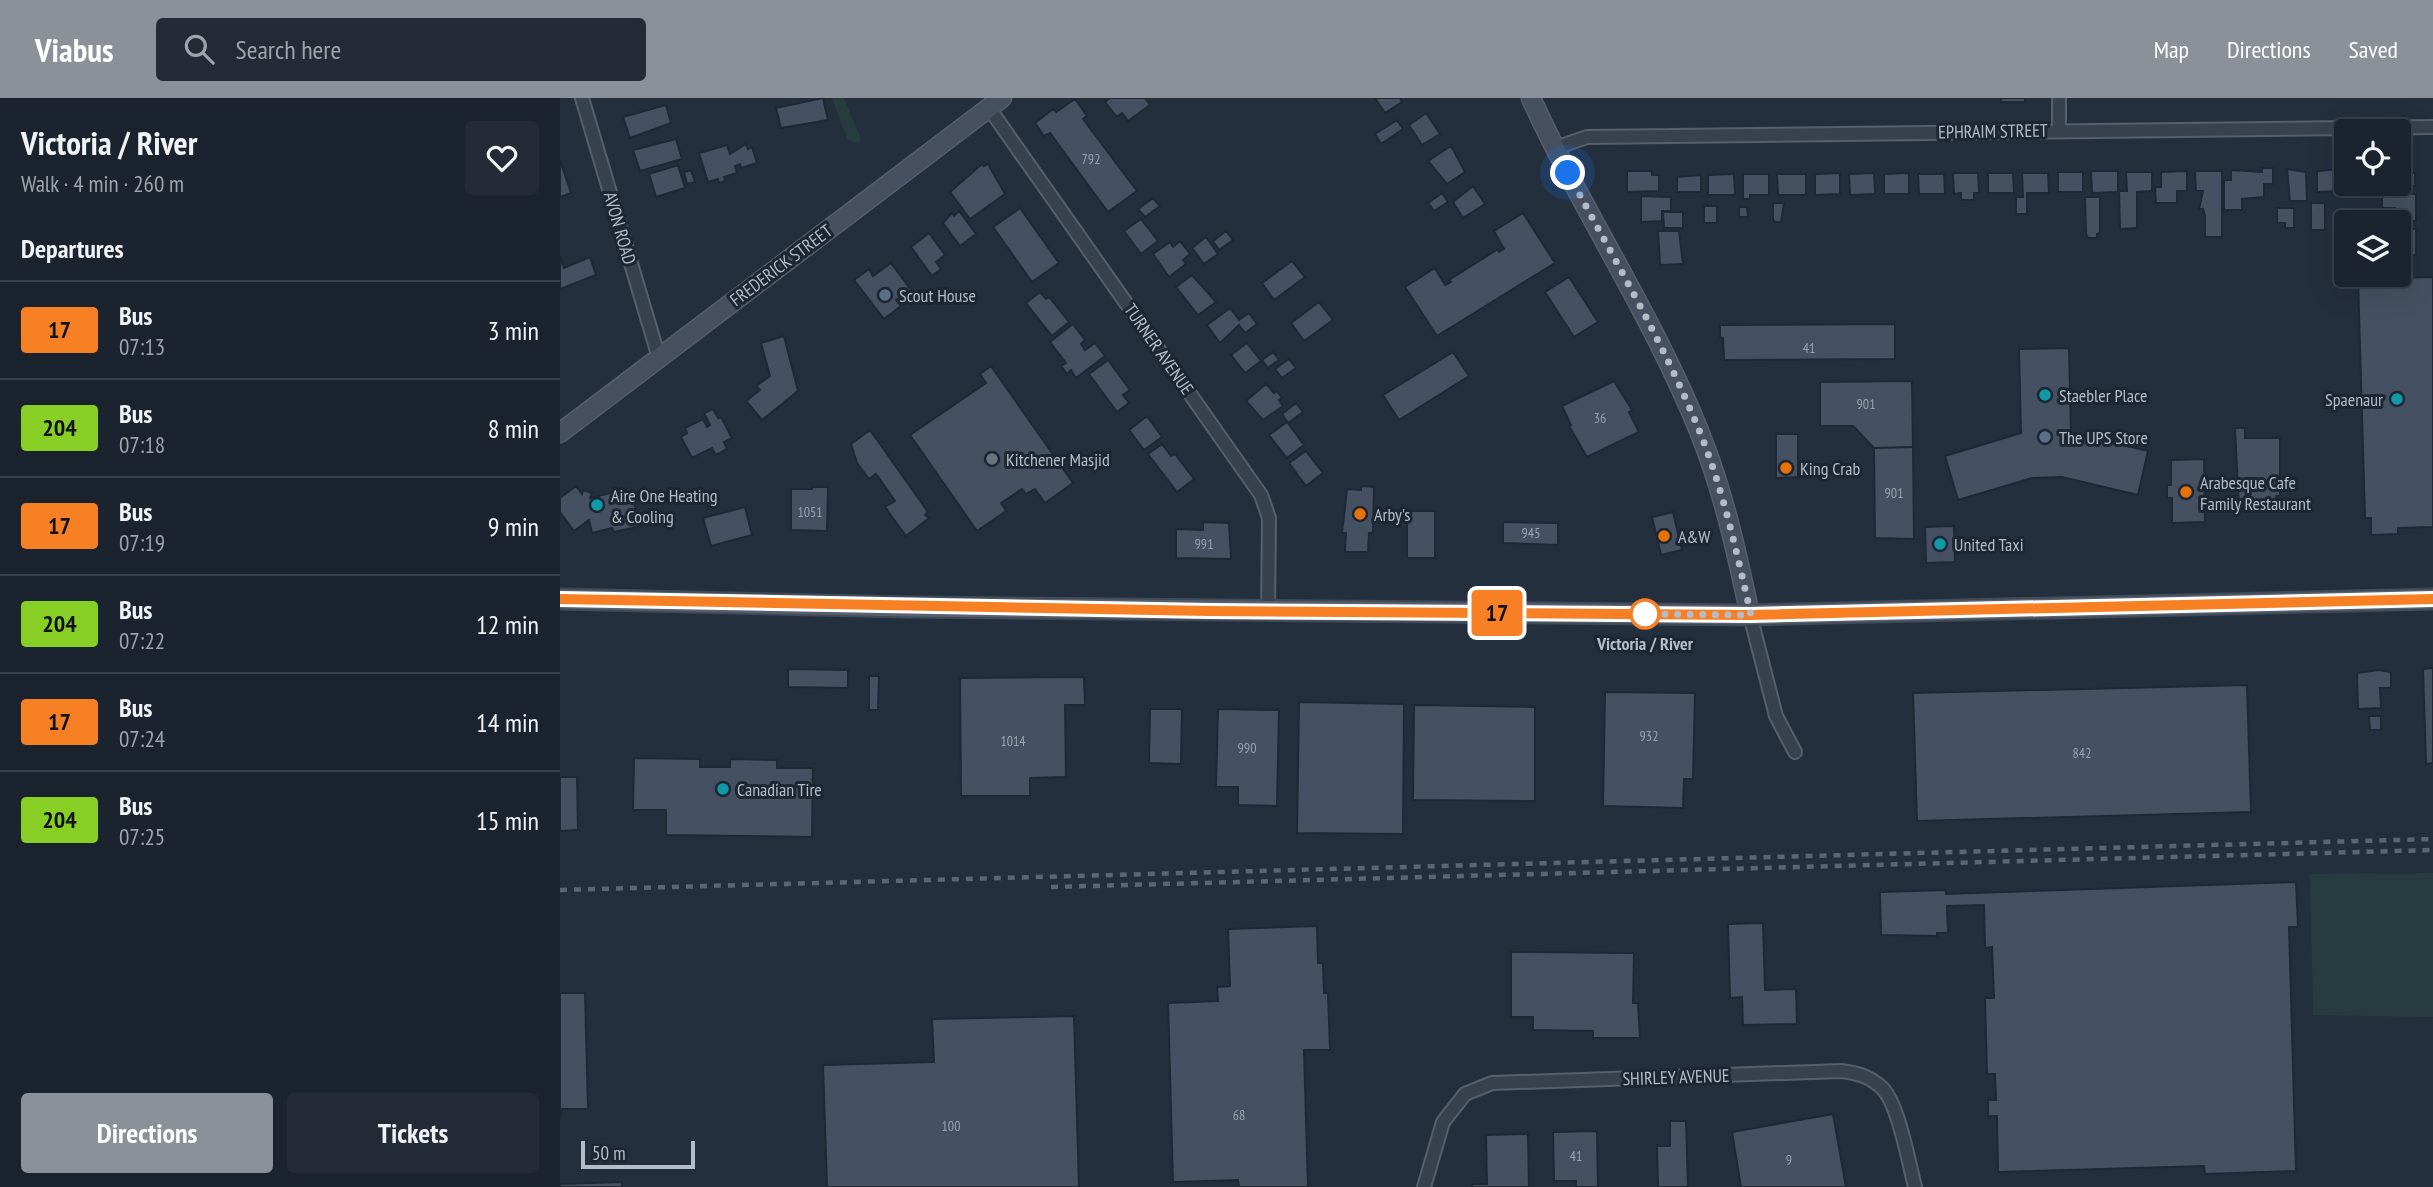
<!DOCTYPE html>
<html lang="en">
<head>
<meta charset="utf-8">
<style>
	body { margin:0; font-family:"PT Sans Narrow",sans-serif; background:#242b36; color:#f1f3f6; height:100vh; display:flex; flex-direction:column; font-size:26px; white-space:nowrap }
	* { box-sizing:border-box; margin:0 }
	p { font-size:23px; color:#a0a4aa }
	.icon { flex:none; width:38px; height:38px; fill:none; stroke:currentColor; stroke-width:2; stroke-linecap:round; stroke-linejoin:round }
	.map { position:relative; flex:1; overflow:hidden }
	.panel { display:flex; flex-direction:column; background:#1b232e; width:560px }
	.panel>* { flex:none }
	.badge { padding:0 14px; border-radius:5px; font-size:24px; line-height:46px }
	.tools { position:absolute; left:1774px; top:21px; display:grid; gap:14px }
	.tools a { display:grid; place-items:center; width:77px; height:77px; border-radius:7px; background:#1b232e; box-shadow:0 7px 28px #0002,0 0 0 2px #39404a; font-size:35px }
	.scale { position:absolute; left:21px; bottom:18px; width:114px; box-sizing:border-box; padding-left:7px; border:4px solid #b4bcc9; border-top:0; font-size:19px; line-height:24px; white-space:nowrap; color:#b4bcc9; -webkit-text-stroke:5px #1d2633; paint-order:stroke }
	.you { position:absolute; width:35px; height:35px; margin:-18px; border:5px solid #fff; border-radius:50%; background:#1a73e8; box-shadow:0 0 0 10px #1a73e833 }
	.map>.badge { position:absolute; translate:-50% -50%; box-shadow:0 0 0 4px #fff }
	h2 { padding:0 21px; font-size:26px; line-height:63px }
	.round { display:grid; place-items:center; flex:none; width:74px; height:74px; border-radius:7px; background:#242b36 }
	.summary { display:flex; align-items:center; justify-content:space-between; height:119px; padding:0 21px }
	h1 { font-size:33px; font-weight:800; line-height:52px }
	.primary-button { display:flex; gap:14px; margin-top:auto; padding:14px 21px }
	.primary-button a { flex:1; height:80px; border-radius:7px; background:#8c9099; color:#fff; font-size:28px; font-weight:800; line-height:80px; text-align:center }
	.primary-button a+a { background:#242b36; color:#f1f3f6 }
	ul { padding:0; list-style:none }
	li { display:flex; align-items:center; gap:21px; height:98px; padding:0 21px; border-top:2px solid #39404a }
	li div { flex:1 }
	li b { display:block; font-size:26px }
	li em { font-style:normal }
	li .badge { min-width:77px; font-weight:700; text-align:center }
	header { display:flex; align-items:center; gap:42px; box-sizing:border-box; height:98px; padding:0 35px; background:#8c9099; color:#fff }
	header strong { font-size:33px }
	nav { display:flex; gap:38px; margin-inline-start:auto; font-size:24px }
	.search { width:490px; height:63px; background:#242b36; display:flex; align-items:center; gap:18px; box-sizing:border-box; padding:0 24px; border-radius:7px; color:#a0a4aa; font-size:26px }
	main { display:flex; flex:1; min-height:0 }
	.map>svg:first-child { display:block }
</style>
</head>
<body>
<header>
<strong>Viabus</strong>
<div class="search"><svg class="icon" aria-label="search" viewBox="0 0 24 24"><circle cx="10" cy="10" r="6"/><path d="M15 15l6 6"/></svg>Search here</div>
<nav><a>Map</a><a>Directions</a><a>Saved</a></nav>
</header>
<main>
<section class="panel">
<div class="summary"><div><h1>Victoria / River</h1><p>Walk · 4 min · 260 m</p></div><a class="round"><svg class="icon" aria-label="heart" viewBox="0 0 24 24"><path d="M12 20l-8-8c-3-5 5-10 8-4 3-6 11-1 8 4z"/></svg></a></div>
<h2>Departures</h2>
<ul>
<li><span class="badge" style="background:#f78025;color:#111">17</span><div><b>Bus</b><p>07:13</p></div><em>3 min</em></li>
<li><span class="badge" style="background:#87cf25;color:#111">204</span><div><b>Bus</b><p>07:18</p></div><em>8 min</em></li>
<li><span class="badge" style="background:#f78025;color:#111">17</span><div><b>Bus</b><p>07:19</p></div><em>9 min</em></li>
<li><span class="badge" style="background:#87cf25;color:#111">204</span><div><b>Bus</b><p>07:22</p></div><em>12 min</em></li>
<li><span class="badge" style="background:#f78025;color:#111">17</span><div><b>Bus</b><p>07:24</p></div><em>14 min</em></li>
<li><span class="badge" style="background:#87cf25;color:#111">204</span><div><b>Bus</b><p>07:25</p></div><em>15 min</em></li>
</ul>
<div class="primary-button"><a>Directions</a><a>Tickets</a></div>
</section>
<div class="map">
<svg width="1873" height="1089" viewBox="0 0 1873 1089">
	<rect width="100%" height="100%" fill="#242f3e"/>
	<path fill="#263c3f" d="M272 0H284L301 41 298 46 287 41Z
		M1873 775V919L1753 917 1750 776Z"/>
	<path fill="#455162" stroke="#1f2835" stroke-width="2" d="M263 0 268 22 221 30 216 10Z
		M550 0H585L590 7 568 23 562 15 557 19 545 4Z
		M815 0H840L842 4 825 15Z
		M1441 0H1465V4H1441Z
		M515 1 527 18 523 21 577 93 548 114 490 35 484 38 475 25 493 11 496 14Z
		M106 7 111 25 70 40 63 19Z
		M866 15 880 36 862 47 849 27Z
		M837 22 843 31 821 46 815 36Z
		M116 41 122 61 80 73 73 52Z
		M186 46 188 51 192 49 197 65 181 70 180 66 175 68 177 75 164 79 165 83 159 85 158 81 148 84 139 55 167 47 170 56Z
		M891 48 905 74 887 86 868 63Z
		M0 62 11 95 0 99Z
		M422 66 424 68 428 66 445 96 410 121 390 94Z
		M118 67 125 90 96 99 89 76Z
		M1839 68H1848V75H1855V88H1827L1839 86Z
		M1702 70H1713V86H1704V99L1682 101V112H1664V82H1671V72L1702 74Z
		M1727 71 1746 74 1747 103H1730Z
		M1783 71 1784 93 1757 94V73Z
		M131 72 135 84 127 86 124 74Z
		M1067 73H1092V77H1099V93L1067 94Z
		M1531 73H1558V94L1532 95Z
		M1627 73V93H1617V105H1596L1595 89H1601V74Z
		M1635 73H1662V139H1645V118L1643 111H1639L1643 93H1636Z
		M1498 74H1523V94H1498Z
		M1566 74H1592V93L1577 94V130L1560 131 1559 93H1567Z
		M1280 75V96L1255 97V76Z
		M1314 75 1315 96 1290 97 1289 76Z
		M1349 75V96H1324V76Z
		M1393 75H1418L1419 95H1414V102H1401V95L1394 96Z
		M1428 75H1453L1454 95H1428Z
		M1462 75H1488L1489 95H1467V116H1456V99H1463Z
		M1174 76 1175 97H1148V77Z
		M1183 76H1209V97H1190V101H1183Z
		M1217 76H1246V97H1218Z
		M1358 76H1384L1385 96H1359Z
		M1141 77V94H1117V79Z
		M913 88 925 106 903 120 893 104Z
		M882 95 888 104 874 113 868 105Z
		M1822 96H1856V123H1835V110H1822Z
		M1081 98 1111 99V113H1102V123L1081 124Z
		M1525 99H1540V135L1537 136V140H1528L1526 136Z
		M593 100 600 108 585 119 578 111Z
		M1213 105H1224L1221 124H1215L1213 121Z
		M1751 105H1765V132H1751Z
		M1144 108H1157V125H1144Z
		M1179 109H1187L1188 119H1179Z
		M460 110 499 165 472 184 433 129Z
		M1717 110H1734V130H1725V125H1717Z
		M399 113 416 136 400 148 383 125 392 115 394 118Z
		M1103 114H1123V130H1104Z
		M963 115 995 165 877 238 845 189 875 170 885 187 891 184 889 182 938 151 939 154 944 151 934 133Z
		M581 121 598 143 581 156 564 133Z
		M1839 131H1856V157H1839Z
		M666 133 673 142 659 152 653 143Z
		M1098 133H1119L1123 166 1100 167Z
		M369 135 385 157 376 164 381 171 372 178 351 149Z
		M646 139 658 156 644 166 632 150Z
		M620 143 630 156 623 162 626 166 609 179 593 156 610 144 613 149Z
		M0 158 4 170 30 159 36 177 0 191Z
		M732 163 745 179 714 202 702 185Z
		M331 165 351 192 336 202 341 208 324 221 294 182 309 171 313 178Z
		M632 177 656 204 638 217 616 189Z
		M1009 179 1038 224 1014 239 985 194Z
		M1873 179V429L1838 430V436L1811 437V420H1805L1798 181Z
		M480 194 486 201 489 199 509 224 492 238 466 205Z
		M759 204 773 222 744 243 731 225Z
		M670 210 679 222 689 215 697 226 685 235 679 227 660 245 647 227Z
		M513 226 525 242 521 246 525 252 535 245 545 258 516 280 511 272 507 276 501 268 506 265 490 244Z
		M1335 226V261L1164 262 1163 240 1160 239V227Z
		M224 238 238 293 202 322 186 303 200 292 196 288 210 278 201 245Z
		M687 245 701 263 685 275 671 257Z
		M1509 250 1511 335 1588 353 1578 397 1502 379 1472 380 1398 402 1385 358 1461 335 1459 251Z
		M713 254 719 262 708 270 702 262Z
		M893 254 909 278 839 322 823 297Z
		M729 261 736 270 722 280 715 271Z
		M548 262 570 292 563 297 569 305 557 314 529 276Z
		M431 268 513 385 485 405 475 391 466 396 462 391 441 405 446 413 417 433 350 337 426 285 420 276Z
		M1054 283 1072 312 1069 314 1079 334 1027 359 1009 328 1011 327 1002 308Z
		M1352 283 1353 349 1314 350 1293 328H1260V284Z
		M706 286 714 295 717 293 722 300 719 302 723 308 703 322 686 303Z
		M736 305 743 314 728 325 722 316Z
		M153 311 158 320 161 319 172 340 164 344 167 351 156 357 152 350 132 360 121 339 127 335 125 330 143 321 147 329 150 327 144 315Z
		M587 318 602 339 584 352 569 332Z
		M727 324 744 347 727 360 709 337Z
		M1675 330H1685V340H1720V398H1716V411H1679Z
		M310 332 368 414 365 417 369 420 346 438 325 409 335 403 316 376 309 381 297 365 291 346Z
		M1216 336H1238V379L1216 380Z
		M602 346 611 358 615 356 634 381 617 394 588 356Z
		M1353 349 1354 441 1315 440 1314 350Z
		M746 353 763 375 746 388 729 365Z
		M1644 361 1645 424 1612 425V400H1607V387H1611V362Z
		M16 388 22 396 23 392 32 395 30 400 70 390 80 428 54 434 52 430 32 435 29 422 14 433 0 414V400Z
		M801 388 814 389 813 435H809L808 454H785L786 435H782L787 391 801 392Z
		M252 389H268L267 433 231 432V391H252Z
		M185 409 192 437 151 448 143 420Z
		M847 413H875V460H847Z
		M1113 414 1122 452 1101 457 1092 419Z
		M643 424 669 425 671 461 616 460V431L643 432Z
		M943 424 998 425V447L943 445Z
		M1394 428 1395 464 1366 465 1365 429Z
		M1873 570V665L1866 666 1863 571Z
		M228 571 288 572V590L228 589Z
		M1819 572 1831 574V590H1820L1821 610 1798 611 1797 575Z
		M309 578H319L318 612H309Z
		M524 579 525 607H505L506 679 470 680V698H401L400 580Z
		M1687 587 1691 714 1357 723 1353 595Z
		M1045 594 1135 595 1133 681H1124L1123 710 1043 708Z
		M739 604 844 606 843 736 737 735Z
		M854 607 975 609V703L853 702Z
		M590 611H622L621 666 589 665Z
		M658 611 719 612 717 708 678 707V689H656Z
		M1809 618H1821V632H1810Z
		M74 660 140 661V669H170V661L217 662V670H253L252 739 106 737V712H73Z
		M0 679H17L18 732 0 733Z
		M1736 784 1738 829H1729L1736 1073 1645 1076 1644 1068 1438 1074 1437 1018H1428V1002H1436L1435 976H1427L1425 900H1434L1432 849 1425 850 1424 807 1387 808 1388 835H1377V838L1321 837 1320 794 1386 792V796Z
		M1203 825 1205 892 1236 891 1237 926 1183 927 1182 899 1170 900 1168 826Z
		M757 828 758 865H763L764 895H768L770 952H744L748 1089H679L678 1082 613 1084 608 905 658 903 657 889 670 888 668 831Z
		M951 854 1074 855 1073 905H1078L1080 940H1033V933L973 932V919H951Z
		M0 895H25L28 1011H2L0 1021Z
		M514 918 519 1089H267L263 967 374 964 372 921Z
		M1273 1016 1286 1089H1181L1172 1034Z
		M1110 1023H1126L1128 1089H1098L1097 1048H1110Z
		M1037 1033 1038 1089H1016V1083H994L993 1034Z
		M968 1036 969 1089H912V1086H927L926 1037Z
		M62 1084V1089H0V1086Z"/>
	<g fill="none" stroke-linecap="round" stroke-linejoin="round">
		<g stroke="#565f6c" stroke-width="16">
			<path id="street" d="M22 0 99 260
				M1499 0V33
				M429 10 701 397 709 420 708 513
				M995 50 1027 39 1873 29
				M1190 517 1216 618 1235 654
				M864 1089 883 1024 905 996 932 985 1281 973C1297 975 1309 978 1321 989 1338 1003 1349 1066 1355 1089"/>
		</g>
		<g stroke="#565f6c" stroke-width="21">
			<path id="secondary" d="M971 0C1023 115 1095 221 1141 338 1164 396 1177 456 1190 517
				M0 335 442 0"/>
		</g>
		<g stroke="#414a57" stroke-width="23">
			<path id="primary" d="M0 501 348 509 1190 517 1873 501"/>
		</g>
		<use href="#street" stroke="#38414e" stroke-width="12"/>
		<use href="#secondary" stroke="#465061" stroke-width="18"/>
		<use href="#primary" stroke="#56606e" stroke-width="19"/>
		<path stroke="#5a6575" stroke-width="4.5" stroke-dasharray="7 7" stroke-linecap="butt" d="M491 789 1873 752
			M0 792 1873 741"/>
	</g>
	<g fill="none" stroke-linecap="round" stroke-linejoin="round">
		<g stroke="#fff" stroke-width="16">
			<path id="line" d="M0 501 649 513 1191 517 1873 501"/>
		</g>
		<use href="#line" stroke="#f78025" stroke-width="10"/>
		<path stroke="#b4bcc9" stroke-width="7" stroke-dasharray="0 12.6" d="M1008 75C1054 161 1105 247 1141 337 1164 395 1177 456 1191 517L1085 516"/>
	</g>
	<g fill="#5c6f8a" stroke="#1d2633" stroke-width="2.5">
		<circle cx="325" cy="197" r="7"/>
		<circle cx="1485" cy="339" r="7"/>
	</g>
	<g fill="#0f9aa8" stroke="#1d2633" stroke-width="2.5">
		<circle cx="1485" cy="297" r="7"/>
		<circle cx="1837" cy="301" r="7"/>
		<circle cx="37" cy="407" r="7"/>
		<circle cx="1380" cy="446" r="7"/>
		<circle cx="163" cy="691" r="7"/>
	</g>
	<circle fill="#6b7280" stroke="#1d2633" stroke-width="2.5" cx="432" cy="361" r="7"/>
	<g fill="#e8710a" stroke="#1d2633" stroke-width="2.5">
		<circle cx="1226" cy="370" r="7"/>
		<circle cx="1626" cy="394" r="7"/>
		<circle cx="800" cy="416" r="7"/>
		<circle cx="1104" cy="438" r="7"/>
	</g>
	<circle fill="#fff" stroke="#f78025" stroke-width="3.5" cx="1085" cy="516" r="14"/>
	<g text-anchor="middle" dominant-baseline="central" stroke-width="6" stroke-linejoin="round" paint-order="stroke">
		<g font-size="14" fill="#98a1af">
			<text x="531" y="61">792</text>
			<text x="1249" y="250">41</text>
			<text x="1306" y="306">901</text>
			<text x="1040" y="320">36</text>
			<text x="1334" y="395">901</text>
			<text x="250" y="414">1051</text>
			<text x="971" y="435">945</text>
			<text x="644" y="446">991</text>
			<text x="1089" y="638">932</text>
			<text x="453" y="643">1014</text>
			<text x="687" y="650">990</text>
			<text x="1522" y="655">842</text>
			<text x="679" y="1017">68</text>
			<text x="391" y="1028">100</text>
			<text x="1016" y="1058">41</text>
			<text x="1229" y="1062">9</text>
		</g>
		<g font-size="18" fill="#b4bcc9" stroke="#1d2633">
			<text transform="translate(1433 33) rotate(-1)">EPHRAIM STREET</text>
			<text transform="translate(60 130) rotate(74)">AVON ROAD</text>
			<text transform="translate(221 167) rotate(-37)">FREDERICK STREET</text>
			<text transform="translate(599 251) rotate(55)">TURNER AVENUE</text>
			<text transform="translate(1116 979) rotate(-2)">SHIRLEY AVENUE</text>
		</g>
		<g font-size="18" fill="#b4bcc9" stroke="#1d2633" text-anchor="start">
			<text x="339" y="197">Scout House</text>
			<text x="1499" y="297">Staebler Place</text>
			<text x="1823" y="301" text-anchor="end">Spaenaur</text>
			<text x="1499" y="339">The UPS Store</text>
			<text x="446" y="361">Kitchener Masjid</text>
			<text x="1240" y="370">King Crab</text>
			<text x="1640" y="384">Arabesque Cafe<tspan x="1640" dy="21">Family Restaurant</tspan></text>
			<text x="51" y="397">Aire One Heating<tspan x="51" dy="21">&amp; Cooling</tspan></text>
			<text x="814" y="416">Arby's</text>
			<text x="1118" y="438">A&amp;W</text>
			<text x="1394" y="446">United Taxi</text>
			<text x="177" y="691">Canadian Tire</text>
		</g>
		<g font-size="18" font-weight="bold" fill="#b4bcc9" stroke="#1d2633">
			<text x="1085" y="545">Victoria / River</text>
		</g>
	</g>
</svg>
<div class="tools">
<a><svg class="icon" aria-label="locate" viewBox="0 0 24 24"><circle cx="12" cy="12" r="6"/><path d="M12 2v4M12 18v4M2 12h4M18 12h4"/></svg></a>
<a><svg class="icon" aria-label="layers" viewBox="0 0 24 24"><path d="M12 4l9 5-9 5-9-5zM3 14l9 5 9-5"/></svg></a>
</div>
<div class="scale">50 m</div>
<div class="you" style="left:1008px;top:75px"></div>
<b class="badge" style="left:937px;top:515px;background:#f78025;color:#111">17</b>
</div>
</main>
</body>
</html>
